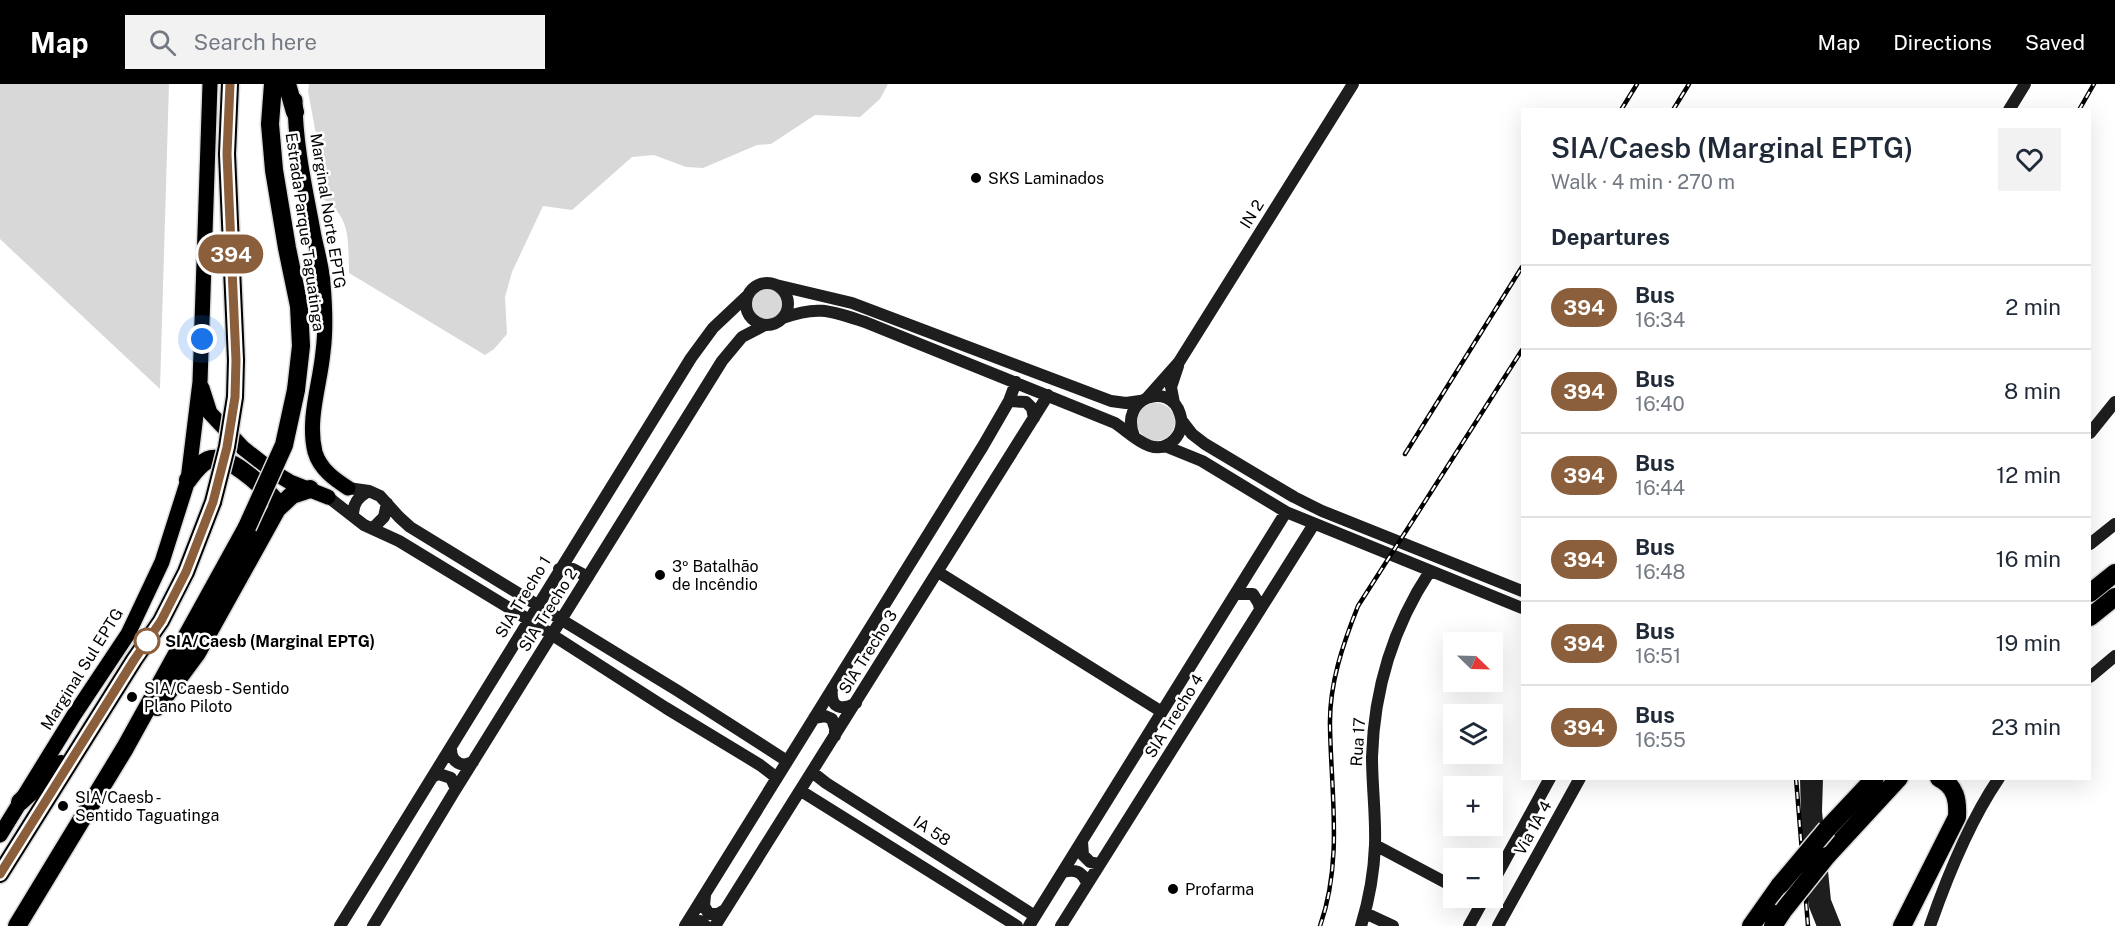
<!DOCTYPE html>
<html lang="en">
<head>
<meta charset="utf-8">
<style>
	body { margin:0; font-family:"Public Sans",sans-serif; background:#f2f2f3; color:#1f2937; height:100vh; display:flex; flex-direction:column; font-size:22px; white-space:nowrap }
	* { box-sizing:border-box; margin:0 }
	p { font-size:20px; color:#747a83 }
	.icon { flex:none; width:33px; height:33px; fill:none; stroke:currentColor; stroke-width:2; stroke-linecap:round; stroke-linejoin:round }
	.map { position:relative; flex:1; overflow:hidden }
	.details { position:absolute; left:1521px; top:24px; width:570px; height:672px; display:flex; flex-direction:column; background:#fff; border-radius:0px; box-shadow:0 6px 24px #0002 }
	.details>* { flex:none }
	.badge { padding:0 12px; border-radius:20px; font-size:21px; line-height:39px }
	.needle { width:39px; rotate:113deg }
	.controls { position:absolute; left:1443px; top:548px; display:grid; gap:12px }
	.controls a { display:grid; place-items:center; width:60px; height:60px; border-radius:0px; background:#fff; box-shadow:0 6px 24px #0002; font-size:30px }
	.you { position:absolute; width:30px; height:30px; margin:-15px; border:4px solid #fff; border-radius:50%; background:#1a73e8; box-shadow:0 0 0 9px #1a73e833 }
	.map>.badge { position:absolute; translate:-50% -50%; box-shadow:0 0 0 3px #fff }
	h2 { padding:0 30px; font-size:22px; line-height:54px }
	.round { display:grid; place-items:center; flex:none; width:63px; height:63px; border-radius:0px; background:#f2f2f3 }
	.head { display:flex; align-items:center; justify-content:space-between; height:102px; padding:0 30px }
	h1 { font-size:28px; font-weight:600; line-height:45px }
	ul { padding:0; list-style:none }
	li { display:flex; align-items:center; gap:18px; height:84px; padding:0 30px; border-top:2px solid #e0e1e3 }
	li div { flex:1 }
	li b { display:block; font-size:22px }
	li em { font-style:normal }
	li .badge { min-width:66px; font-weight:700; text-align:center }
	header { display:flex; align-items:center; gap:36px; box-sizing:border-box; height:84px; padding:0 30px; background:#000; color:#fff }
	header strong { font-size:28px }
	nav { display:flex; gap:33px; margin-inline-start:auto; font-size:21px }
	.search { width:420px; height:54px; background:#f2f2f3; display:flex; align-items:center; gap:15px; box-sizing:border-box; padding:0 21px; border-radius:0px; color:#747a83; font-size:22px }
	.map>svg:first-child { display:block }
</style>
</head>
<body>
<header>
<strong>Map</strong>
<div class="search"><svg class="icon" aria-label="search" viewBox="0 0 24 24"><circle cx="10" cy="10" r="6"/><path d="M15 15l6 6"/></svg>Search here</div>
<nav><a>Map</a><a>Directions</a><a>Saved</a></nav>
</header>
<div class="map">
<svg width="2115" height="842" viewBox="0 0 2115 842">
	<rect width="100%" height="100%" fill="#fff"/>
	<path fill="#d8d8d8" d="M0 0H169L160 305 0 155Z
		M309 0H888L880 15 860 33 815 31 771 60 757 61 703 84 686 83 654 71 632 73 572 126 543 122 512 188 505 213 507 250 494 265 485 271 349 189C348 156 352 132 320 113L319 67 308 7Z
		M752 220a15 15 0 1 1 30 0a15 15 0 1 1-30 0Z
		M1137 338a19 19 0 1 1 38 0a19 19 0 1 1-38 0Z"/>
	<g fill="none" stroke-linecap="round" stroke-linejoin="round">
		<g stroke="#dbdbdb" stroke-width="18">
			<path id="primary" d="M295 16C295 60 305 104 313 147 316 164 322 182 323 200 325 223 326 246 323 268 320 301 307 335 315 368 320 385 334 395 348 404
				M202 304 210 329 243 364 275 389 290 398 328 413
				M0 751 74 631 128 550 162 478 188 396 200 298 210 0"/>
		</g>
		<g stroke="#dbdbdb" stroke-width="21">
			<path id="highway" d="M230 0 227 70 236 276 235 313
				M273 0 270 40 274 86 287 164 299 222 301 262 296 306
				M287 0 295 28
				M188 396C194 388 199 380 208 376 227 368 261 401 274 415
				M2090 509 2115 489
				M2090 533 2115 513
				M157 623 197 569 277 425 292 411 310 405
				M20 718 61 680
				M1827 745 1875 694
				M1827 772 1899 694
				M0 790 134 576 161 537 186 488 213 418
				M17 842 125 664 247 443
				M1751 842 1780 801
				M1773 842 1783 827
				M1902 842 1957 733C1958 717 1956 702 1939 694"/>
		</g>
		<path stroke="#1e1e1e" stroke-width="12" d="M2009 26 2025 0
			M746 220a21 21 0 1 1 42 0a21 21 0 1 1-42 0Z
			M776 201 852 219 1111 317 1126 319 1140 317
			M783 234C818 221 831 227 865 238L1115 339C1132 350 1154 376 1174 356 1181 349 1183 339 1180 330 1170 296 1118 314 1134 352
			M1147 314 1179 278 1353 0
			M1009 317 1026 318 1032 324 1034 334
			M1174 319 1171 303 1178 282
			M1182 337 1192 350 1205 360 1294 413 1322 427 1522 507
			M2090 349 2115 318
			M1165 362 1202 377 1286 428 1522 524
			M348 404 369 407 380 412 399 433 410 443 678 607 787 677
			M328 413 364 441 399 457 529 536 666 624 760 681 777 694
			M353 432C353 419 358 413 369 407
			M373 444 384 433 387 419
			M2090 460 2115 440
			M559 485H573L588 493
			M938 488 1162 628
			M1237 510H1253L1259 520 1260 526
			M2090 593 2115 572
			M832 605C830 624 841 627 856 619
			M814 634 825 632 832 635 835 644V652
			M451 665C451 674 455 679 464 681L473 678
			M812 688 826 699 1035 832
			M434 692 439 690 451 694 456 705
			M1806 694 1808 771
			M1817 694 1816 727 1819 759
			M801 707 1017 842
			M1082 758 1083 771 1090 778 1099 780
			M1375 761 1454 803
			M1821 777 1825 817 1835 842
			M1063 788C1075 785 1082 787 1087 799
			M1810 791 1815 822 1823 842
			M1492 800 1550 694
			M705 811 704 822 709 830H718L726 825
			M1365 829 1393 842
			M686 840 700 837 706 842
			M340 842C458 653 573 462 691 274L713 244 748 211
			M373 842 454 708 722 277 742 253 765 241
			M685 842 983 362 1009 317 1016 298
			M715 842 1048 311
			M1029 842 1286 428
			M1061 842 1314 440
			M1361 842C1369 816 1374 788 1375 761 1376 731 1372 702 1372 673 1374 606 1393 543 1430 487
			M1469 842 1485 813
			M1498 842 1580 694
			M1930 842C1947 793 1969 738 1999 694"/>
		<use href="#primary" stroke="#000" stroke-width="15"/>
		<use href="#highway" stroke="#000" stroke-width="18"/>
		<g stroke="#000" stroke-width="4.5">
			<path id="rail" d="M1621 26 1637 0
				M1673 26 1689 0
				M2079 26 2094 0
				M1405 370 1522 183
				M1796 694 1808 842
				M1320 842C1343 777 1331 709 1330 642 1329 600 1343 560 1358 522L1522 266"/>
		</g>
		<use href="#rail" stroke="#fff" stroke-width="2" stroke-dasharray="7" stroke-linecap="butt"/>
		<g stroke="#dbdbdb" stroke-width="21" stroke-linecap="butt">
			<path id="highway-bridge" d="M213 418 227 363 235 313
				M247 443 284 361 296 306
				M1780 801 1827 745
				M1783 827 1827 772"/>
		</g>
		<use href="#highway-bridge" stroke="#000" stroke-width="18"/>
	</g>
	<g fill="none" stroke-linecap="round" stroke-linejoin="round">
		<g stroke="#fff" stroke-width="14">
			<path id="line" d="M0 790 134 576 161 537 186 488 213 418 227 363 235 313 236 276 227 70 230 0"/>
		</g>
		<use href="#line" stroke="#8b5e3c" stroke-width="9"/>
		<path stroke="#000" stroke-width="6" stroke-dasharray="0 10.8" d="M147 557 128 550 162 478 188 396 200 298 202 255"/>
	</g>
	<g fill="#000" stroke="#fff" stroke-width="2">
		<circle cx="976" cy="94" r="6"/>
		<circle cx="660" cy="491" r="6"/>
		<circle cx="132" cy="613" r="6"/>
		<circle cx="63" cy="722" r="6"/>
		<circle cx="1173" cy="805" r="6"/>
	</g>
	<circle fill="#fff" stroke="#8b5e3c" stroke-width="3" cx="147" cy="557" r="12"/>
	<g text-anchor="middle" dominant-baseline="central" stroke-width="5" stroke-linejoin="round" paint-order="stroke">
		<g font-size="16" fill="#000" stroke="#fff" text-anchor="start">
			<text x="988" y="94">SKS Laminados</text>
			<text x="672" y="482">3º Batalhão<tspan x="672" dy="18">de Incêndio</tspan></text>
			<text x="144" y="604">SIA/Caesb - Sentido<tspan x="144" dy="18">Plano Piloto</tspan></text>
			<text x="75" y="713">SIA/Caesb -<tspan x="75" dy="18">Sentido Taguatinga</tspan></text>
			<text x="1185" y="805">Profarma</text>
		</g>
		<g font-size="16" fill="#000" stroke="#fff">
			<text transform="translate(328 127) rotate(81)">Marginal Norte EPTG</text>
			<text transform="translate(1252 130) rotate(-58)">IN 2</text>
			<text transform="translate(305 148) rotate(82)">Estrada Parque Taguatinga</text>
			<text transform="translate(523 513) rotate(-59)">SIA Trecho 1</text>
			<text transform="translate(548 526) rotate(-58)">SIA Trecho 2</text>
			<text transform="translate(868 568) rotate(-58)">SIA Trecho 3</text>
			<text transform="translate(82 585) rotate(-58)">Marginal Sul EPTG</text>
			<text transform="translate(1174 632) rotate(-58)">SIA Trecho 4</text>
			<text transform="translate(1358 658) rotate(-86)">Rua 17</text>
			<text transform="translate(1533 744) rotate(-61)">Via 1A 4</text>
			<text transform="translate(932 747) rotate(33)">IA 58</text>
		</g>
		<g font-size="16" font-weight="bold" fill="#000" stroke="#fff" text-anchor="start">
			<text x="165" y="557">SIA/Caesb (Marginal EPTG)</text>
		</g>
	</g>
</svg>
<div class="controls">
<a><svg class="needle" viewBox="-14 -14 28 28"><path d="M0-13l5 13h-10z" fill="#e53935"/><path d="M0 13l5-13h-10z" fill="#747a83"/></svg></a>
<a><svg class="icon" aria-label="layers" viewBox="0 0 24 24"><path d="M12 4l9 5-9 5-9-5zM3 14l9 5 9-5"/></svg></a>
<a>+</a>
<a>−</a>
</div>
<div class="you" style="left:202px;top:255px"></div>
<b class="badge" style="left:231px;top:170px;background:#8b5e3c;color:#fff">394</b>
<section class="details">
<div class="head"><div><h1>SIA/Caesb (Marginal EPTG)</h1><p>Walk · 4 min · 270 m</p></div><a class="round"><svg class="icon" aria-label="heart" viewBox="0 0 24 24"><path d="M12 20l-8-8c-3-5 5-10 8-4 3-6 11-1 8 4z"/></svg></a></div>
<h2>Departures</h2>
<ul>
<li><span class="badge" style="background:#8b5e3c;color:#fff">394</span><div><b>Bus</b><p>16:34</p></div><em>2 min</em></li>
<li><span class="badge" style="background:#8b5e3c;color:#fff">394</span><div><b>Bus</b><p>16:40</p></div><em>8 min</em></li>
<li><span class="badge" style="background:#8b5e3c;color:#fff">394</span><div><b>Bus</b><p>16:44</p></div><em>12 min</em></li>
<li><span class="badge" style="background:#8b5e3c;color:#fff">394</span><div><b>Bus</b><p>16:48</p></div><em>16 min</em></li>
<li><span class="badge" style="background:#8b5e3c;color:#fff">394</span><div><b>Bus</b><p>16:51</p></div><em>19 min</em></li>
<li><span class="badge" style="background:#8b5e3c;color:#fff">394</span><div><b>Bus</b><p>16:55</p></div><em>23 min</em></li>
</ul>
</section>
</div>
</body>
</html>
